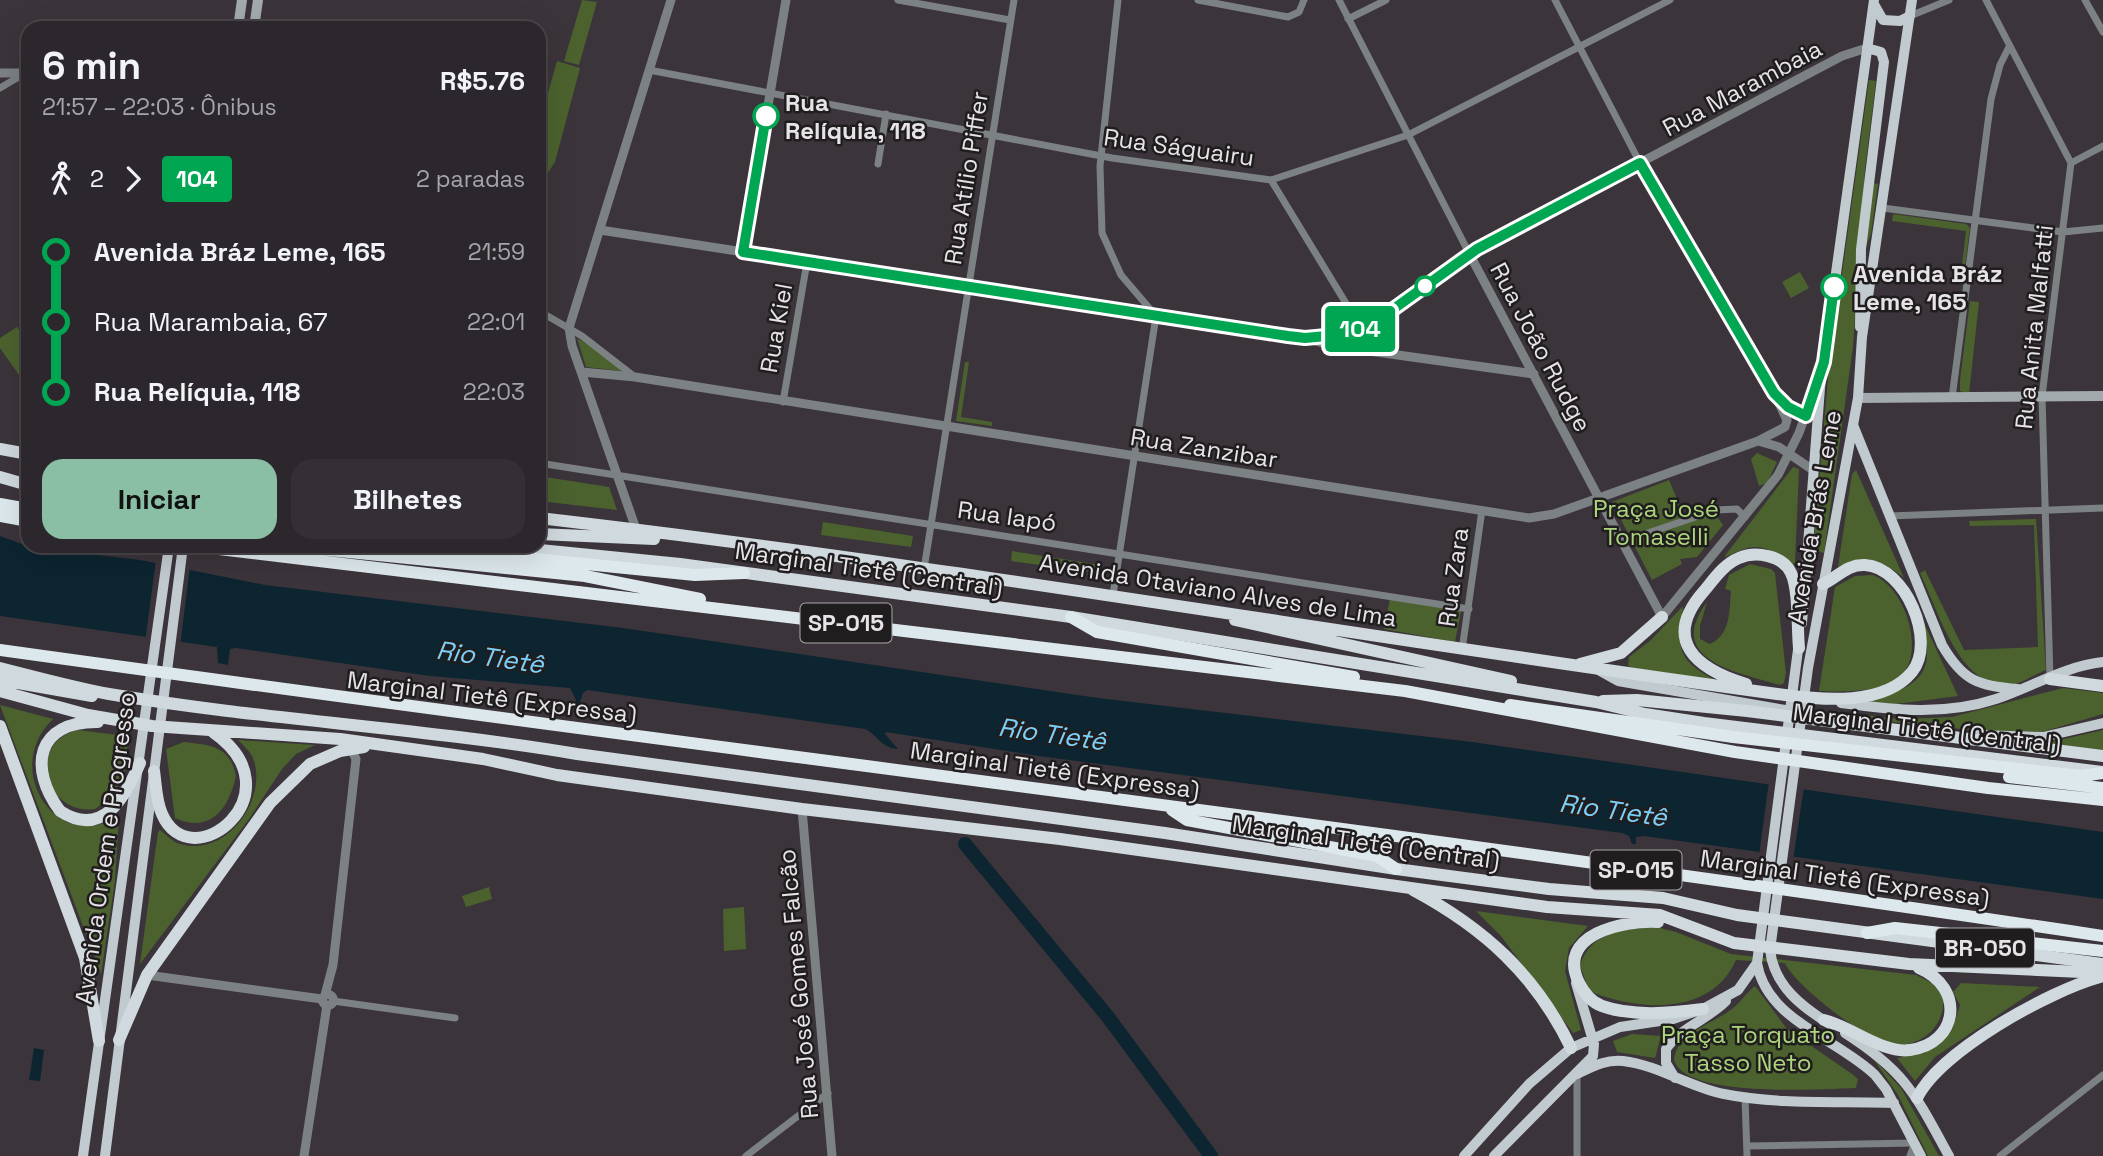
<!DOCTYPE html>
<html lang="pt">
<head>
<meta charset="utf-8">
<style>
	body { margin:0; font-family:"Space Grotesk",sans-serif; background:#342f34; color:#f1f3f6; height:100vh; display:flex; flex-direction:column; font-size:26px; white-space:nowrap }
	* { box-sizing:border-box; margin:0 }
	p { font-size:23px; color:#a6a5a9 }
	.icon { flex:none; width:38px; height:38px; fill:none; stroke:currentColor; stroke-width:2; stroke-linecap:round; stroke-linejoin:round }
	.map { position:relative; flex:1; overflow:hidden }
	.side { position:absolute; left:21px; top:21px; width:525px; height:532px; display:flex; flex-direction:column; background:#2c272c; border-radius:21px; box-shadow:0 7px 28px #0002,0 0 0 2px #484448 }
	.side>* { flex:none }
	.badge { padding:0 14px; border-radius:5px; font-size:24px; line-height:46px }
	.map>.badge { position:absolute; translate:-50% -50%; box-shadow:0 0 0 4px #fff }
	.legs { display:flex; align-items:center; gap:10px; height:77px; padding:0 21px; font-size:23px }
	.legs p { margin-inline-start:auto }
	.headline { display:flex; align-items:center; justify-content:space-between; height:119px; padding:0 21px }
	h1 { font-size:38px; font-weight:800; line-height:52px }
	.primary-button { display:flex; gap:14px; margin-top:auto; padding:14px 21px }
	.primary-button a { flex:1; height:80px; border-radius:21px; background:#8abfa5; color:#111; font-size:28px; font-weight:800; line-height:80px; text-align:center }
	.primary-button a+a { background:#342f34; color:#f1f3f6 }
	ul { padding:0 21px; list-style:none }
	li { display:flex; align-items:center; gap:24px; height:70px; font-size:26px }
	li i { display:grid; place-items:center; width:10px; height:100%; margin:0 9px; background:currentColor }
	li i::after { content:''; width:18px; height:18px; margin:-9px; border:5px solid; border-radius:50%; background:#2c272c }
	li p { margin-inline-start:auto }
	li:first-child i { background:linear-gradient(#0000 50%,currentColor 0) }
	li:last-child i { background:linear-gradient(currentColor 50%,#0000 0) }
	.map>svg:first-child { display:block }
</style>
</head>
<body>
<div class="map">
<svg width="2103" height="1156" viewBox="0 0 2103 1156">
	<rect width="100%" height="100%" fill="#3b343a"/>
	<path fill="#4b622e" d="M582 0 597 2 579 65 564 61Z
		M557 61 580 68 555 162 539 186V125Z
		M1869 80 1876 81 1865 169 1860 246 1872 183 1878 184 1871 234 1863 254 1859 256 1853 347 1824 553 1813 550 1829 367Z
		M1893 214 1966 224 1970 228 1964 273H1961L1966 231 1892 221Z
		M1800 272 1809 288 1791 298 1782 282Z
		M1970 301 1979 302 1969 394 1960 391V380Z
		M17 327 28 343V379L24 382 0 348V338Z
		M577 338 603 354 622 371 586 367Z
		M965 362H969L961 417 992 422V426L956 421Z
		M1757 453 1777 462 1767 483 1759 486 1751 459Z
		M1793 467 1799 469 1795 563 1791 565C1775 552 1761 541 1739 551 1733 553 1729 556 1724 557Z
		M1856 470 1904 578C1882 559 1865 556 1838 567L1852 474Z
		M539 476 609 487 617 510 539 501Z
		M1669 480 1687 522 1715 514 1723 525 1697 557 1680 559 1682 564 1652 580 1612 502Z
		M2036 519 2046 670C2035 674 2021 684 2011 685 1960 691 1938 610 1920 573L1925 570 1964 650 2038 647 2034 525 1970 526 1969 521Z
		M823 522 913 536 911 547 821 535Z
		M1012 551 1101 565 1100 573 1011 561Z
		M1750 564 1771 569 1775 573 1786 673 1784 683 1780 685C1737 672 1664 660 1707 602L1700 626V639L1710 644C1731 634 1729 612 1731 591L1725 589 1729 575Z
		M1873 575C1905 586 1930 659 1895 681 1879 692 1838 692 1819 691L1835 587 1855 576Z
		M1390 598 1461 611 1455 642 1384 629Z
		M1683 606C1679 648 1673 659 1719 682L1633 669 1628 665 1629 657 1651 640Z
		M1924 623 1958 696 1896 704 1864 701C1889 694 1926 688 1927 655 1928 644 1923 630 1924 623Z
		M2063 688 2103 693V714L2042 732 1981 731 1864 719V715L1900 719 1952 717Z
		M0 705 53 719C0 769 58 857 119 815L115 881 101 974Z
		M78 730 126 736C131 767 122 793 95 809 44 816 26 742 78 730Z
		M2103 730V751L2020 744 2051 742Z
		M238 740 315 745 296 754 282 769 249 819 140 964 158 832 160 830C165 834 171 840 177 843 223 860 267 803 254 761 252 753 244 746 238 740Z
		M184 742C211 745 230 746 236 776 229 809 210 834 175 818L166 749Z
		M489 887 492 899 466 907 462 896Z
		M744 907 746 949 724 951 723 909Z
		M1476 911 1588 926 1569 948 1565 971 1581 1030 1573 1033 1501 936Z
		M1656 927 1676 932 1731 954 1916 975 1932 983 1943 996C1947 1030 1914 1053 1882 1042 1859 1034 1794 984 1785 963L1736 960C1711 1017 1637 1011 1589 991L1580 966C1590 931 1625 929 1656 927Z
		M1961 983 2040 987 1935 1057 1915 1081 1897 1058 1924 1053 1938 1045 1952 1030 1960 1005 1953 992Z
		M1755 986 1787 1029 1852 1074 1858 1079 1856 1088C1824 1089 1682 1099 1674 1059 1678 1032 1713 1024 1732 1009 1740 1003 1747 992 1755 986Z
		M1632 1034 1661 1036 1655 1058 1617 1052 1613 1041Z
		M1872 1057 1901 1088 1939 1156H1928L1898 1095Z"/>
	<path fill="#0c2531" d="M0 536 30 547 140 560 265 585 623 628 1098 698 1472 742 2103 832V899L1644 836 1636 837V844H1632L1629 836 1622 833 1039 756 886 732 885 734 898 749C881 748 879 736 865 729L587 690 583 693 576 714V700L570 688 430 676 236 648 230 649 228 665 218 663 217 647 0 616Z
		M34 1048 44 1050 40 1081 29 1080Z"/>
	<path fill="#3b343a" d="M156 560 190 566 180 646 145 642Z
		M1769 781 1804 787 1793 860 1759 855Z"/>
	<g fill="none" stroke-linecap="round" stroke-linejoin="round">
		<path stroke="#0c2531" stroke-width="14" d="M965 844 1108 1017 1211 1156"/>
		<path stroke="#7c8183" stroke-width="7" d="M898 0 1010 20
			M1198 0 1288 17 1299 12 1304 0
			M1339 0 1470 255
			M1555 0 1640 163
			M1986 0 2071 163 2042 396 2050 679
			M2085 0 2103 32
			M1910 16 1949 0
			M1348 19 1386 0
			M649 70 1112 158 1271 180 1408 135 1670 0
			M0 88 22 75
			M2071 163 2103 146
			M878 164 886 114
			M1271 180 1361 328
			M1883 208 2063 232 2103 228
			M539 311 582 336 635 377
			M1952 398 1991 99 2000 65 2009 47
			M783 402 807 262
			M539 463 1469 609
			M1889 516 2103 508
			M1648 533 1716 510 1737 509 1745 517
			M924 569 1014 0
			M1113 595 1156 316 1121 275 1102 233 1100 166 1118 0
			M1462 650 1482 510
			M333 1001 455 1018
			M1745 1097 1747 1156
			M1747 1146 1914 1143
			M746 1156 828 1093
			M1577 1156V1074
			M2000 1156 2103 1075"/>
		<path stroke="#7c8183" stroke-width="9" d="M0 73H28
			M1640 163 1774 393 1788 407 1806 416
			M600 230 1305 338 1333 346 1534 374
			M743 252 786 0
			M1470 255 1662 617 1778 475 1799 433 1818 380
			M1306 338 1337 335 1374 323 1477 249 1806 75 1842 56 1867 48
			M1342 348 1361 328
			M582 372 635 377 1529 518 1554 514 1758 441 1785 427 1787 420 1774 393
			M1758 441 1779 447 1813 470
			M636 529 572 346 569 328 671 0
			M802 809 832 1156
			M147 975 322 999
			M322.5 1000a5.5 5.5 0 1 1 11 0a5.5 5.5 0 1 1-11 0Z
			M325 995 333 965 356 759 351 749
			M304 1156 327 1005
			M1911 1156 1915 1145"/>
		<path stroke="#a3aaae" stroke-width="10" d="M238 28 242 0
			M254 28 258 0
			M1858 398 2103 396"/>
		<path stroke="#c1cacf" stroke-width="10" d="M1875 6 1883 20 1900 21 1910 16
			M1860 327 1861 249 1884 62 1881 52 1867 48
			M1853 425 1942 645C1963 681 1978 686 2018 689
			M1802 623 1820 388 1874 0
			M1799 642 1757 963C1766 1020 1838 1039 1875 1075L1886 1089 1921 1156
			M1600 671 1618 681 1785 710
			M1841 703C1894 710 1944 716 1996 699 2032 687 2065 666 2103 662
			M1978 735 2043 737 2103 723
			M1831 1025C1802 1007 1774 986 1770 950L1808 668 1858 398 1862 337 1912 0
			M1845 1033C1906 1072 1915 1094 1949 1156
			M1577 1074C1592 1067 1606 1059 1623 1061 1658 1065 1689 1087 1724 1094 1778 1105 1839 1101 1894 1103
			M1675 1078 1666 1063V1049C1681 1027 1707 1020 1726 1001
			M83 1156 169 546
			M105 1156 183 546
			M1464 1156 1529 1084 1571 1048 1620 1027 1673 1019 1703 1009 1738 990 1757 963
			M1494 1156 1593 1056 1594 1044 1576 983"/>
		<path stroke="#cfd9de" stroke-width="12" d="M0 449 28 454
			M0 477 28 485
			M539 518C956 566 1369 639 1785 695 1823 700 1884 706 1912 672 1937 641 1905 567 1865 565 1847 564 1838 577 1823 584
			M539 534 654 539
			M500 546 680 564 1071 617 1596 702 1645 714 1704 723 2103 772
			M1235 620 1511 681
			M1580 664 1621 653 1662 617
			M0 668C36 677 72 687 109 694 264 720 422 728 577 754L1165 833 1396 869 1549 889 1663 898 1737 915 2103 964
			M2050 679 2103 686
			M0 680 92 696
			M1746 684C1696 669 1661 640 1704 591 1714 579 1724 564 1739 558 1755 551 1783 555 1791 573 1799 589 1797 628 1799 648
			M0 691 88 715 152 726 340 739 483 759 557 775 802 809 1060 839 1547 907 1660 915 1734 943 1909 964 2103 973
			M1603 701 1637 700 1747 711 2103 756
			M98 722C36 721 28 768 60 811 103 839 125 797 140 763
			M0 726 85 958 99 1041
			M154 771C156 784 156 801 162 814 191 881 300 792 213 732
			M1413 890C1484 928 1536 975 1571 1048
			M1658 922C1624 920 1555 934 1579 983 1584 993 1591 1002 1602 1006 1633 1017 1671 1013 1703 1009
			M1824 1020C1852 1027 1883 1054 1910 1050 1958 1044 1966 988 1919 968
			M119 1040 147 975 270 803 310 764 340 751 364 747
			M1917 1098C1940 1051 2049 991 2100 977"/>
		<path stroke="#dde8ed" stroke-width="12" d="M0 504 28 509
			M0 516 28 521
			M194 546 1405 691 1735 752 1988 788 2103 800
			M290 546 585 576 700 599
			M362 552 369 548 416 547 695 575 744 573
			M1071 617 1097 632 1354 677
			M0 650C701 748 1403 831 2103 936
			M1510 705 1733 737 2082 776 2103 773
			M2009 777 2103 788
			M1172 810 1187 820 1377 856 1396 869
			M1867 933 1895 928 2103 951"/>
	</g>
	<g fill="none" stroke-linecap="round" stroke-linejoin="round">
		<g stroke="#fff" stroke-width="16">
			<path id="line-1" d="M766 116 743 252 1288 336 1305 338 1337 335 1374 323 1477 249 1640 163 1774 393 1788 407 1806 416 1824 362 1834 287"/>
		</g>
		<use href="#line-1" stroke="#00a651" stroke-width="10"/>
	</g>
	<g fill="#fff" stroke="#00a651" stroke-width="3.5">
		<circle cx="766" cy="116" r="12"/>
		<circle cx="1425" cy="286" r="9"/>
		<circle cx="1834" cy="287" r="12"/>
	</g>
	<g text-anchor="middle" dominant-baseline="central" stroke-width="5" stroke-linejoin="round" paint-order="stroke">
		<g fill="#201d1f" stroke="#aba8ab" stroke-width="2">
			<rect x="800.5" y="603.5" width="91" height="39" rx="5"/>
			<rect x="1590.5" y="850.5" width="91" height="39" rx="5"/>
			<rect x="1936" y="928.5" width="98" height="39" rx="5"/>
		</g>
		<g font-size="23" font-weight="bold" fill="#e7e3e7">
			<text x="846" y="623">SP-015</text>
			<text x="1636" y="870">SP-015</text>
			<text x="1985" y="948">BR-050</text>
		</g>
		<g font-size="24" fill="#e7e3e7" stroke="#201d1f">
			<text transform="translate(1742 88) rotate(-28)">Rua Marambaia</text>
			<text transform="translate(1179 147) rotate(8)">Rua Ságuairu</text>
			<text transform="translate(966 178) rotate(-81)">Rua Atílio Piffer</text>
			<text transform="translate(2034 327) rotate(-84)">Rua Anita Malfatti</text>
			<text transform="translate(776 328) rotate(-80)">Rua Kiel</text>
			<text transform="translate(1541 347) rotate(62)">Rua João Rudge</text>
			<text transform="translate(1204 448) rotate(9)">Rua Zanzibar</text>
			<text transform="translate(1007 516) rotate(8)">Rua Iapó</text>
			<text transform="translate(1814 517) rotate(-80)">Avenida Brás Leme</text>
			<text transform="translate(869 569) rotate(8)">Marginal Tietê (Central)</text>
			<text transform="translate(1453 577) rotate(-82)">Rua Zara</text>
			<text transform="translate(1218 590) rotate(9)">Avenida Otaviano Alves de Lima</text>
			<text transform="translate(492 697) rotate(7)">Marginal Tietê (Expressa)</text>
			<text transform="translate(1927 728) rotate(7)">Marginal Tietê (Central)</text>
			<text transform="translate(1055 770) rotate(8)">Marginal Tietê (Expressa)</text>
			<text transform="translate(1366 842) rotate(8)">Marginal Tietê (Central)</text>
			<text transform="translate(105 848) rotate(-82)">Avenida Ordem e Progresso</text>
			<text transform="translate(1845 878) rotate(8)">Marginal Tietê (Expressa)</text>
			<text transform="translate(798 984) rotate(-95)">Rua José Gomes Falcão</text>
		</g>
		<g font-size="24" font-weight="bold" fill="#e7e3e7" stroke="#201d1f" text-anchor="start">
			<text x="785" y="102">Rua<tspan x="785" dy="28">Relíquia, 118</tspan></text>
			<text x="1853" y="273">Avenida Bráz<tspan x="1853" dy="28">Leme, 165</tspan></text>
		</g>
		<g font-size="24" fill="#add57c" stroke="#201d1f">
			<text x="1656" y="508">Praça José<tspan x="1656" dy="28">Tomaselli</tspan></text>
			<text x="1748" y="1034">Praça Torquato<tspan x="1748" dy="28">Tasso Neto</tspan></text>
		</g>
		<g font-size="26" font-style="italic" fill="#7cd0f8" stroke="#201d1f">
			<text transform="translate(490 657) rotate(8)">Rio Tietê</text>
			<text transform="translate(1052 734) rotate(8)">Rio Tietê</text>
			<text transform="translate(1613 810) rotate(8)">Rio Tietê</text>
		</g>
	</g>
</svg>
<b class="badge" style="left:1360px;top:329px;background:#00a651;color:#fff">104</b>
<section class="side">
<div class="headline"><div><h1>6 min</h1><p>21:57 – 22:03 · Ônibus</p></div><b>R$5.76</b></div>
<div class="legs"><svg class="icon" aria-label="walk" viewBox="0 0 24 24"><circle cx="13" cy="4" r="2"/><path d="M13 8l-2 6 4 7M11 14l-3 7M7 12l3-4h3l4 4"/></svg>2<svg class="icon" aria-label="forward" viewBox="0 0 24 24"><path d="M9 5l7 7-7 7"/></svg><b class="badge" style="background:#00a651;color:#fff">104</b><p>2 paradas</p></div>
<ul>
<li><i style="color:#00a651"></i><b>Avenida Bráz Leme, 165</b><p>21:59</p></li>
<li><i style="color:#00a651"></i><span>Rua Marambaia, 67</span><p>22:01</p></li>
<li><i style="color:#00a651"></i><b>Rua Relíquia, 118</b><p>22:03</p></li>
</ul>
<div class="primary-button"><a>Iniciar</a><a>Bilhetes</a></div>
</section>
</div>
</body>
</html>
